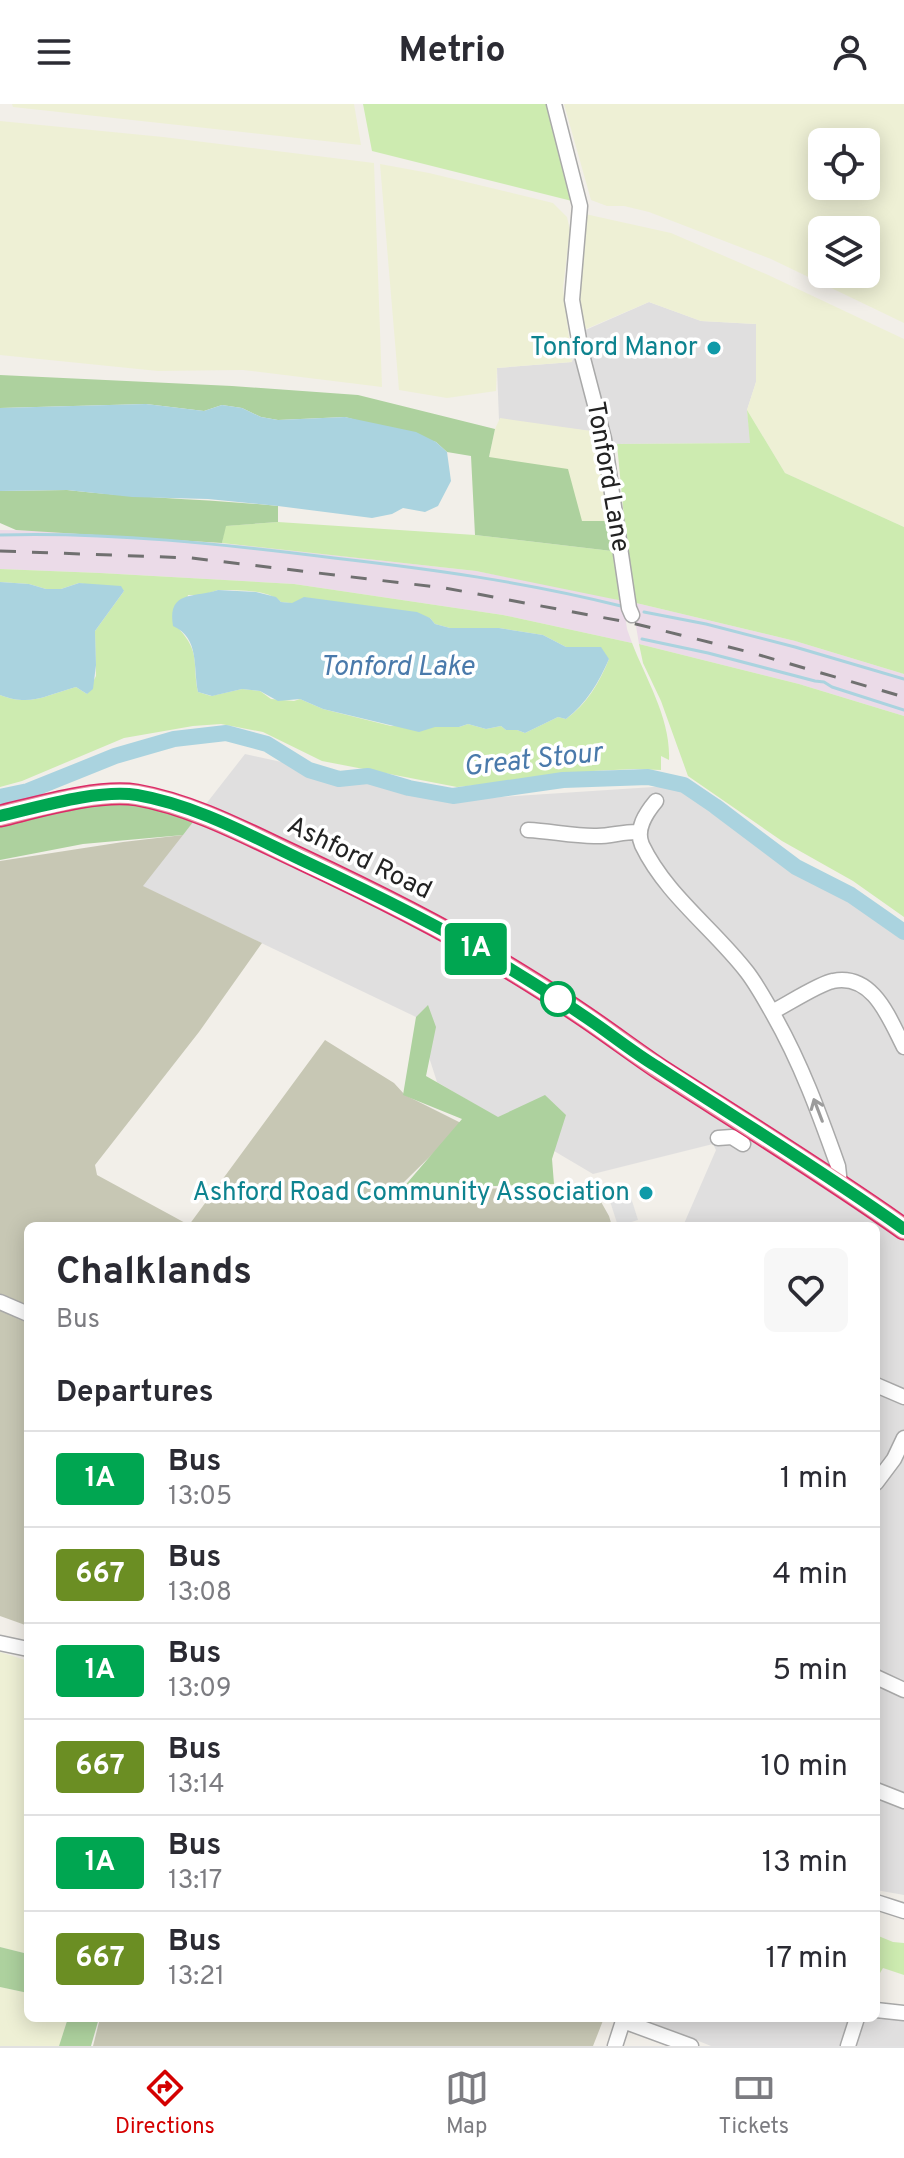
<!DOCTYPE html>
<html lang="en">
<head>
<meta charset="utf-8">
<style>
	body { margin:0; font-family:Overpass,sans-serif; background:#f7f7f7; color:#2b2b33; height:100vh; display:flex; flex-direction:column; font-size:30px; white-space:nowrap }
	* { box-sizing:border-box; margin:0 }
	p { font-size:26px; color:#7c7c81 }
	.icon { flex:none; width:44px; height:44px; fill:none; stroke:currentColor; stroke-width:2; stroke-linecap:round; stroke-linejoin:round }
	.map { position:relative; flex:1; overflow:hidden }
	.drawer { position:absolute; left:24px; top:1118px; width:856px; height:800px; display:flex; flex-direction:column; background:#fff; border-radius:12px; box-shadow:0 4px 20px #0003 }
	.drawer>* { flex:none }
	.badge { padding:0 16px; border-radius:6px; font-size:28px; line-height:52px }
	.fabs { position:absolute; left:808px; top:24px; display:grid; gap:16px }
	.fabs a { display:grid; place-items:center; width:72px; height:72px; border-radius:12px; background:#fff; box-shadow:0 4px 20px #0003; font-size:40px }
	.map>.badge { position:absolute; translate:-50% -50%; box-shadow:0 0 0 4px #fff }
	h2 { padding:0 32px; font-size:30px; line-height:72px }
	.round { display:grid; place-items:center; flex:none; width:84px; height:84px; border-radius:12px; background:#f7f7f7 }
	.headline { display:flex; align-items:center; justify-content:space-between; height:136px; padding:0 32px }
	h1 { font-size:38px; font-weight:700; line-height:60px }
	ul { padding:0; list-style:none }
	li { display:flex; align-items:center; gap:24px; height:96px; padding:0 32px; border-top:2px solid #e1e1e2 }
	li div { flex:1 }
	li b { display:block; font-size:30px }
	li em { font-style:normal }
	li .badge { min-width:88px; font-weight:700; text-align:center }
	header { display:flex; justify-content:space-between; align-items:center; height:104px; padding:0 32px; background:#fff; font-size:36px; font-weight:700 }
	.tabs { display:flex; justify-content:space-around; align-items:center; height:112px; border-top:2px solid #e1e1e2; background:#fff; font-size:22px; color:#7c7c81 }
	.tabs a { display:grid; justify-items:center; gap:4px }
	.tabs .active { color:#d40000 }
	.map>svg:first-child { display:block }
</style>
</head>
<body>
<header><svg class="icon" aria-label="menu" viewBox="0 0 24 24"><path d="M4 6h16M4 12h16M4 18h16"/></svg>Metrio<svg class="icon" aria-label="person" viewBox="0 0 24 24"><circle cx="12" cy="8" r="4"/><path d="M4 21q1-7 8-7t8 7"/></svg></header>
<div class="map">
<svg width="904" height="1942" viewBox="0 0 904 1942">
	<rect width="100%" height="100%" fill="#f2efe9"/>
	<path fill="#e0dfdf" d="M649 198 701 217 756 220V278L747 306 751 339 617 340 598 328 499 316 497 264 572 258 581 228Z
		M245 650 456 696 684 681 715 702 796 763 851 791 904 828V1791L876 1786V1122H683L716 1046 713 1040 593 1070 437 978 416 913 142 782Z
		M876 1909 904 1912V1942H853L860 1914H876Z
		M641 1914H853L846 1942H711Z"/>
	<path fill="#ebdbe8" d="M0 426 75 427 252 442 476 467 581 487 623 497 627 525 632 539 503 511 294 480 100 469 0 465Z
		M632 498 795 537 904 570V612L799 580 639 540Z"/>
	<path fill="#c7c7b4" d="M183 731 143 782 262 839 199 928 95 1061 97 1071 189 1121 325 936 394 979 405 991 463 1020 401 1081 405 1087 584 1082 596 1089 609 1112 612 1122H28V1522L0 1512V757L123 738Z
		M100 1914H604L593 1942H93Z"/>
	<path fill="#eef0d5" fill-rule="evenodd" d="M12 0H354L361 41 13 3Z
		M564 0H904V219L771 155 649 108 624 102H607L591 96ZM822 38H866V82H822ZM822 126H866V170H822Z
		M0 17 163 33 374 59 382 283 243 266 158 267 0 251Z
		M380 60 429 69 553 99 567 113 570 126 563 184 572 258 497 264 496 287 447 294 399 286Z
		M585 110 671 129 766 170 904 235V423L785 369 747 306 756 278V220L701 217 649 198 586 225 575 196Z
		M500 314 598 328 611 417H582L489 353 495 325Z
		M0 1548 28 1557V1850L0 1843Z
		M0 1883 28 1889V1914H68L59 1942H0Z"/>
	<path fill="#cdebb0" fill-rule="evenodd" d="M363 0H550L576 98 372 47Z
		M747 306 785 369 904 423V570L795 537 632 498 617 340 750 339Z
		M278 418 475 431 612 447 623 497 476 467 222 439 225 422Z
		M0 465 100 469 294 480 503 511 632 539C646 575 671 615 669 656L661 652V666L634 665 593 667 568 672 457 683 322 657 263 628 221 620 193 622 124 634 22 677 0 683V591C31 603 46 591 76 583L87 590 96 572 95 527 124 487 79 479 61 485H46L29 480 0 478ZM218 486C237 487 266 484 281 498L430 514 435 520 450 524H499L543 531 566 543 582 544 609 555C600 578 586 601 566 615L558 613 525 629 517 626H506L501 622 486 625 468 620 459 623 391 622 323 605 300 595 294 597 271 595 260 587 242 585 211 592 198 588C192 560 201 549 179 525L188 491H203Z
		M639 540 799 580 904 612V813L853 777 782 737 688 672 661 597 643 559Z
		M876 1831 893 1838 904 1839V1871L883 1864 880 1869 876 1867Z"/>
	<path fill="#add19e" d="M0 271 232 282 358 291 495 325 489 353 568 365 582 417H611L612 447 475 431 471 352 447 348 436 338 345 313 278 316 261 313 242 304 222 301 204 307 146 300 0 304Z
		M67 386C137 394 208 395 278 402V418L226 422 222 439 16 426 0 419V387Z
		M121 698 147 702 193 718 183 731 83 740 0 756V719L62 703Z
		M428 901 436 923 426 972 498 1013 545 991 566 1011 552 1055 554 1080 402 1085 462 1015 403 991 416 913Z
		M0 1843 28 1850V1889L0 1883Z
		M68 1914H99L91 1942H59Z"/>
	<path fill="#e2e2e2" d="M627 1081 638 1116 618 1122 607 1088Z"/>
	<path fill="#aad3df" d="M146 300 204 307 222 301 242 304 261 313 278 316 345 313 416 328 436 338 447 348 451 377 438 402 425 408 403 404 392 410 372 414 278 402 208 395 132 393 67 386 0 387V304Z
		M0 478 29 480 46 485H61L79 479 121 482 124 487 95 527 96 561 93 585 87 590 76 583C46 591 31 603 0 591Z
		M218 486 256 488 276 493 281 498 292 499 304 493 417 508 430 514 435 520 450 524H499L543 531 566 543H601L609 555C599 578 586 600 566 615L558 613 525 629 517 626H506L501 622 486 625 468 620 459 623H435L419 628 323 605 300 595 278 597 260 587 242 585 212 592 198 588C193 564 200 534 173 522 167 486 194 494 218 486Z"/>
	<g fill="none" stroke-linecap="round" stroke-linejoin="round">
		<path stroke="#aad3df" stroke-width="3" d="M0 431C111 428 223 440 334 454 430 465 526 478 621 502
			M644 508 706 520 795 543 904 575
			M642 535 708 549 815 577 824 578 832 583 904 606"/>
		<path stroke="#aad3df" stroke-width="16" d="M0 693 28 687 115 652 174 635 226 629 267 640 309 666 339 675 368 672 409 684 453 692 563 676 648 673 684 681 715 702 796 763 851 791 904 828"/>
		<g stroke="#a9a9a9" stroke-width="17">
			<path id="minor" d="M554 0 580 102 572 196 581 247 604 335 629 504 632 511
				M656 697C646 709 635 725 642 741 666 791 714 825 747 868 757 881 765 896 773 910 801 959 819 1009 838 1062L840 1080
				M528 726C550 727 572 732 594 732 609 733 624 727 639 728
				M772 908C786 901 820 879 833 877 873 869 889 914 904 943
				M718 1034 732 1033 743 1040
				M0 1198 28 1210
				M876 1281 904 1293
				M876 1379 894 1355 904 1334
				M0 1539 28 1545
				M876 1573 904 1586
				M876 1686 904 1697
				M876 1798 904 1807
				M876 1906 904 1909
				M623 1917 691 1942
				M615 1942 624 1914
				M848 1942 857 1914"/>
		</g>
		<g stroke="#dc2a67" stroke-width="23">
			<path id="highway" d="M0 712C38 703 98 685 137 691 194 701 249 731 301 755 367 786 432 818 494 855 524 873 553 891 581 910 608 928 634 948 661 966 742 1018 825 1069 904 1125"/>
		</g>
		<use href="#minor" stroke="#fff" stroke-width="14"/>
		<use href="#highway" stroke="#e892a2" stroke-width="20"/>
		<path stroke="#707070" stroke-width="3" stroke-dasharray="16 16" stroke-linecap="butt" d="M0 447 191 454 445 484 632 519 749 548 904 593"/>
	</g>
	<defs><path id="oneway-shaft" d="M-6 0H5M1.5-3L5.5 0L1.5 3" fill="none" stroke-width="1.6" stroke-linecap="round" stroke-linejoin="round" transform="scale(2)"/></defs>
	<use stroke="#9c9c9c" href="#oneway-shaft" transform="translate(818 1006) rotate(-111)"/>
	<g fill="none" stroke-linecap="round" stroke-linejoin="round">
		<g stroke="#fff" stroke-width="18">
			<path id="line" d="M0 712C39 703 98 685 137 691 196 701 253 733 306 758 370 788 434 819 494 855 523 873 553 891 581 910 607 927 630 946 656 962 739 1016 824 1068 904 1125"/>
		</g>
		<use href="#line" stroke="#00a651" stroke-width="12"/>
	</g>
	<g fill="#0f9aa8" stroke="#fff" stroke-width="3">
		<circle cx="714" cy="244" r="8"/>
		<circle cx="646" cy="1089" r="8"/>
	</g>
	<circle fill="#fff" stroke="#00a651" stroke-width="4" cx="558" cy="895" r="16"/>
	<g text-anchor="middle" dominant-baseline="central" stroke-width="7" stroke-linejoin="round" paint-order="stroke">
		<g font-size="26" fill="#0d838f" stroke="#fff" text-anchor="end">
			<text x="698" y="244">Tonford Manor</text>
			<text x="630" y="1089">Ashford Road Community Association</text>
		</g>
		<g font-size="26" fill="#222" stroke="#fff">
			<text transform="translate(607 373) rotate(80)">Tonford Lane</text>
			<text transform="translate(359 755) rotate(26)">Ashford Road</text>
		</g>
		<g font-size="28" font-style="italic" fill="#4a7aab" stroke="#fff">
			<text x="397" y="564">Tonford Lake</text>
			<text transform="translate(533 657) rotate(-6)">Great Stour</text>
		</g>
	</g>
</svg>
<div class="fabs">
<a><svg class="icon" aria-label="locate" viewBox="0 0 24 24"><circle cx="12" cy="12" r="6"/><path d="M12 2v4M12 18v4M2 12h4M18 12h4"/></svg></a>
<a><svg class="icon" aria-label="layers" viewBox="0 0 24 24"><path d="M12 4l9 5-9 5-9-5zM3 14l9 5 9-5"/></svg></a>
</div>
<b class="badge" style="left:476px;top:845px;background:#00a651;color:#fff">1A</b>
<section class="drawer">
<div class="headline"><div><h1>Chalklands</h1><p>Bus</p></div><a class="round"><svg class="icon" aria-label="heart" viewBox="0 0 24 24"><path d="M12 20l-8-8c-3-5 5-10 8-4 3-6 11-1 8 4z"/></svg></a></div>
<h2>Departures</h2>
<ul>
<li><span class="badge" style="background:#00a651;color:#fff">1A</span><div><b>Bus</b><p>13:05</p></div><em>1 min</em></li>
<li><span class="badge" style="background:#6b8e23;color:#fff">667</span><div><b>Bus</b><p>13:08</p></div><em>4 min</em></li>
<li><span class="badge" style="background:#00a651;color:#fff">1A</span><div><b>Bus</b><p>13:09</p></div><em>5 min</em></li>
<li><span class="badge" style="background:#6b8e23;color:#fff">667</span><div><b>Bus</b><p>13:14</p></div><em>10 min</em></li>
<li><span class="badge" style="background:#00a651;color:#fff">1A</span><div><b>Bus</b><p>13:17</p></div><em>13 min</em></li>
<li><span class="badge" style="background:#6b8e23;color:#fff">667</span><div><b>Bus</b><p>13:21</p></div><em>17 min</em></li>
</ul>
</section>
</div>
<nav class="tabs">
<a class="active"><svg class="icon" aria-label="directions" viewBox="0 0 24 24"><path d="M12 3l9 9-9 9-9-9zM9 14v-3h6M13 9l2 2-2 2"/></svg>Directions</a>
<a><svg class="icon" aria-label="map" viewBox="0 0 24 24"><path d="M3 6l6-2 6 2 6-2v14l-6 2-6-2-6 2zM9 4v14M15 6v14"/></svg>Map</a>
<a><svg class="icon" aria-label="tickets" viewBox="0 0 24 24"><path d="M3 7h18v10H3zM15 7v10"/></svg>Tickets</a>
</nav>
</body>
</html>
